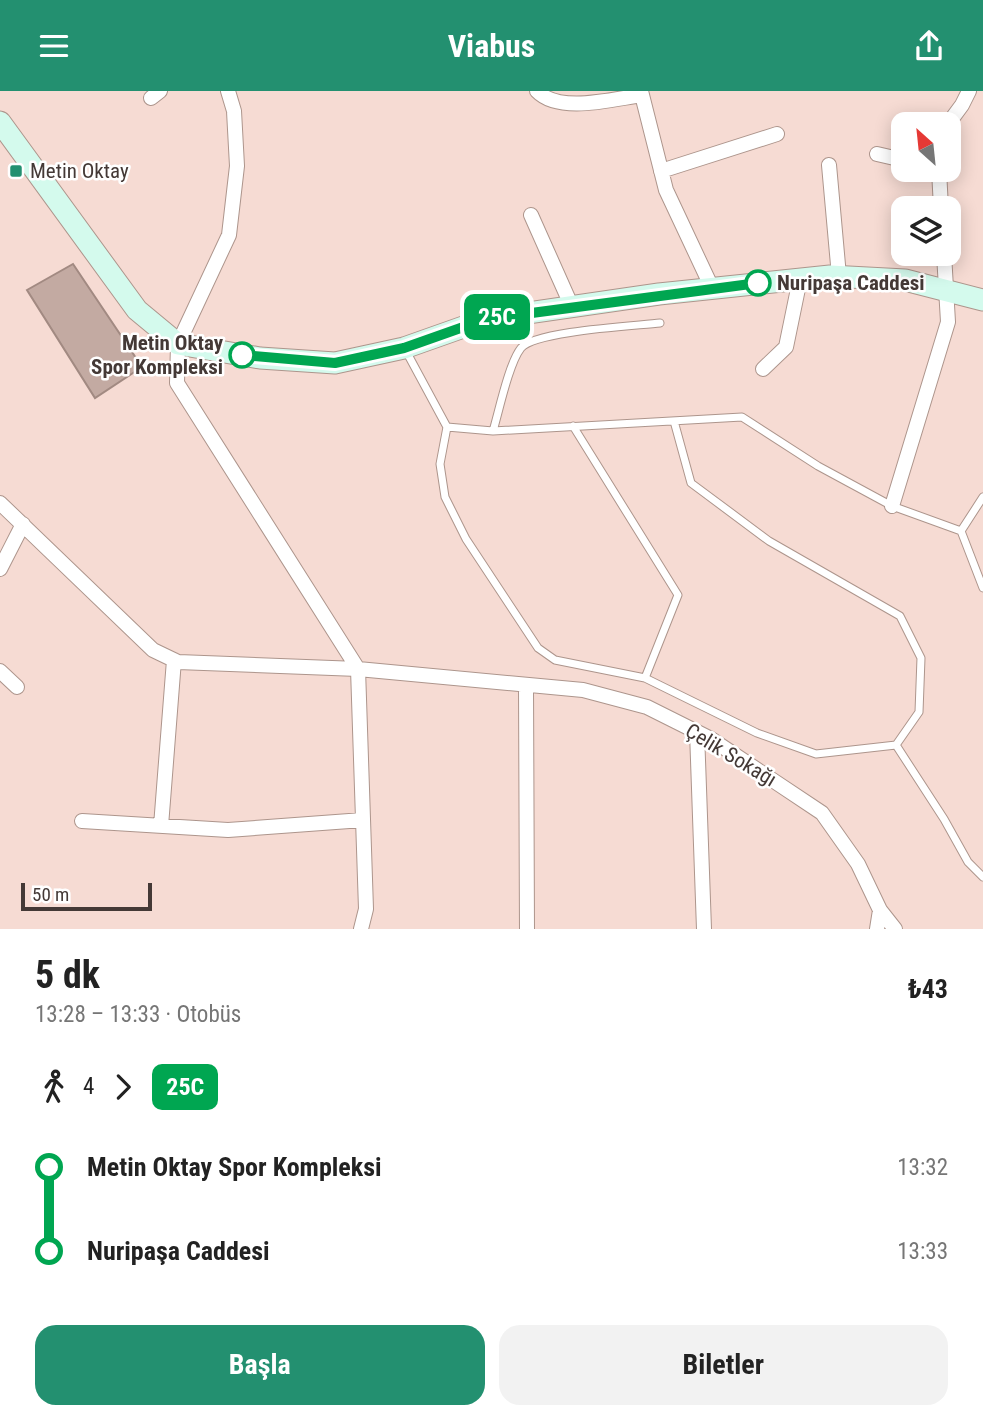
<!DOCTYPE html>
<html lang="tr">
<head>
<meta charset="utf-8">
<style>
	body { margin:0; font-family:"Roboto Condensed",sans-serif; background:#f2f2f2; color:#222; height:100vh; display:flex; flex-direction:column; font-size:26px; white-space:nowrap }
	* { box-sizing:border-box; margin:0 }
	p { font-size:23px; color:#767676 }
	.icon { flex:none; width:38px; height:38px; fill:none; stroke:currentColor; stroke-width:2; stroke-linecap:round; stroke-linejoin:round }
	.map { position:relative; height:838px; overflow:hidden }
	.drawer { display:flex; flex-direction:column; background:#fff; flex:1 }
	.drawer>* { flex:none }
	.badge { padding:0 14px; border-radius:10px; font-size:24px; line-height:46px }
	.needle { width:46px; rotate:333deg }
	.fabs { position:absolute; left:891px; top:21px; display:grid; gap:14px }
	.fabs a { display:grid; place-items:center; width:70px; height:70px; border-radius:14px; background:#fff; box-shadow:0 4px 18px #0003; font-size:35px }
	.scale { position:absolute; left:21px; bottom:18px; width:131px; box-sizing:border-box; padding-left:7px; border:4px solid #443936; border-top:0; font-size:19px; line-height:24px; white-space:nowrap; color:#443936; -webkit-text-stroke:5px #fff; paint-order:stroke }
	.map>.badge { position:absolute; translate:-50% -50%; box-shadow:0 0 0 4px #fff }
	.legs { display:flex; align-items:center; gap:10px; height:77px; padding:0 35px; font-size:23px }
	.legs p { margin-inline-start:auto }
	.summary { display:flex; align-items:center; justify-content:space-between; height:119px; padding:0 35px }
	h1 { font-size:38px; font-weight:700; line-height:52px }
	.action { display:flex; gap:14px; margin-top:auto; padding:14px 35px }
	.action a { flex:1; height:80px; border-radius:21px; background:#239070; color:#fff; font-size:28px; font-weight:700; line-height:80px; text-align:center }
	.action a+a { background:#f2f2f2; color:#222 }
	ul { padding:0 35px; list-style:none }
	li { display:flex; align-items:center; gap:24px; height:84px; font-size:26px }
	li i { display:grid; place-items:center; width:10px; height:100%; margin:0 9px; background:currentColor }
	li i::after { content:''; width:18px; height:18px; margin:-9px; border:5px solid; border-radius:50%; background:#fff }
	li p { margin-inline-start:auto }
	li:first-child i { background:linear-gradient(#0000 50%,currentColor 0) }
	li:last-child i { background:linear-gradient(currentColor 50%,#0000 0) }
	header { display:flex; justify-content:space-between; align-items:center; height:91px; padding:0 35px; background:#239070; color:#fff; font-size:32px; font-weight:700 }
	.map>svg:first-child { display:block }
</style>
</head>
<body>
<header><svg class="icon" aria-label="menu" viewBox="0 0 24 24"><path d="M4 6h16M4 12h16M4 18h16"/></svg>Viabus<svg class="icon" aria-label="share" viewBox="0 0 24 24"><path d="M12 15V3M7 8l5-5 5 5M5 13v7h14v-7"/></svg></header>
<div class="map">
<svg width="983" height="838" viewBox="0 0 983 838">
	<rect width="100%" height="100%" fill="#f6dbd3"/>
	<path fill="#c3aaa2" stroke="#a28a82" stroke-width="2" d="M73 173 142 276 95 307 27 199Z"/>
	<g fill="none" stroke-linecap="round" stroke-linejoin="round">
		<g stroke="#ad958c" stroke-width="9">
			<path id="lane" d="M406 260 447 336 493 340 742 326 818 375 892 415 961 440 983 406
				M674 330 691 392 769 450 900 525 921 567 919 621 896 654
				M573 335 678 504 645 587
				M447 336 440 373 445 406 466 448 538 557 555 569 645 587 757 642 816 663 896 654
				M493 340C499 320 509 272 521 257 535 240 634 235 660 232
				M961 440 983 497
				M896 654 944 728 968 771 983 786"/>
		</g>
		<g stroke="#ad958c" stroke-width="16">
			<path id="street" d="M228 0 234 20 237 75 229 144 178 253 177 292 358 578 366 818 361 838
				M537 0C559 23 613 8 642 4
				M641 0 666 99 712 197
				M151 7 160 0
				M948 33 962 14 969 0
				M877 63 903 69
				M829 74 839 185
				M939 79 941 117
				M661 80 777 43
				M531 124 572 216
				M763 278 786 256 800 188
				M0 412 153 559 178 571 358 578 583 599 647 616 711 648 822 722 858 773 880 819 895 838
				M892 415 948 231 944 163
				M0 478 23 433
				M0 580 17 596
				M526 594 527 838
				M697 641 704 838
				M82 730 228 739 363 729
				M161 735 174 569
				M877 838 880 819"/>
		</g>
		<g stroke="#ad958c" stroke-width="23">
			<path id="secondary" d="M0 31 137 219 178 253 260 267 335 272 404 257 486 228 659 203 830 185 905 189 983 209"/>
		</g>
		<use href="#lane" stroke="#fff" stroke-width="7"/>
		<use href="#street" stroke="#fff" stroke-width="14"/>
		<use href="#secondary" stroke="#d4faed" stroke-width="21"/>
	</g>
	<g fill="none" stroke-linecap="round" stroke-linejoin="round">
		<g stroke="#fff" stroke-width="16">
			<path id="line-1" d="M242 264 335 272 404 257 486 228 758 192"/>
		</g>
		<use href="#line-1" stroke="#00a651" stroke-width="10"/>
	</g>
	<rect fill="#239070" stroke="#fff" stroke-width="2.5" x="9" y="73" width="14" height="14" rx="3.5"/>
	<g fill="#fff" stroke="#00a651" stroke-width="3.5">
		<circle cx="758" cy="192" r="12"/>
		<circle cx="242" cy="264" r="12"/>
	</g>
	<g text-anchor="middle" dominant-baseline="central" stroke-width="5" stroke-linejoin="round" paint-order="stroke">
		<g font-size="21" fill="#443936" stroke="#fff" text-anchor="start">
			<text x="30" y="80">Metin Oktay</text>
		</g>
		<g font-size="21" font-weight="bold" fill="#443936" stroke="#fff" text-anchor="start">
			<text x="777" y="192">Nuripaşa Caddesi</text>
			<text x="223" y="252" text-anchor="end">Metin Oktay<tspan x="223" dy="24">Spor Kompleksi</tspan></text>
		</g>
		<g font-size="21" fill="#443936" stroke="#fff">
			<text transform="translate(731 664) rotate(31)">Çelik Sokağı</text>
		</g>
	</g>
</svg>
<div class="fabs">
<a><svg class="needle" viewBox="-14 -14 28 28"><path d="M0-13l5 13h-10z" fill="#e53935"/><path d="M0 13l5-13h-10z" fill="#767676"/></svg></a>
<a><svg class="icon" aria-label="layers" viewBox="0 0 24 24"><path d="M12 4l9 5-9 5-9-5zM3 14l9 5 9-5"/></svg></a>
</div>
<div class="scale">50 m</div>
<b class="badge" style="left:497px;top:226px;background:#00a651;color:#fff">25C</b>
</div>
<section class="drawer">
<div class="summary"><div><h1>5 dk</h1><p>13:28 – 13:33 · Otobüs</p></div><b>₺43</b></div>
<div class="legs"><svg class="icon" aria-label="walk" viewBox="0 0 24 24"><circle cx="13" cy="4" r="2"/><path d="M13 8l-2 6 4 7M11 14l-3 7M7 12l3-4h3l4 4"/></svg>4<svg class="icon" aria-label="forward" viewBox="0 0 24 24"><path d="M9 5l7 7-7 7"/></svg><b class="badge" style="background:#00a651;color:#fff">25C</b></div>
<ul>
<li><i style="color:#00a651"></i><b>Metin Oktay Spor Kompleksi</b><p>13:32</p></li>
<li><i style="color:#00a651"></i><b>Nuripaşa Caddesi</b><p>13:33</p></li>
</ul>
<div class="action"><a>Başla</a><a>Biletler</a></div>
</section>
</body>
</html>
